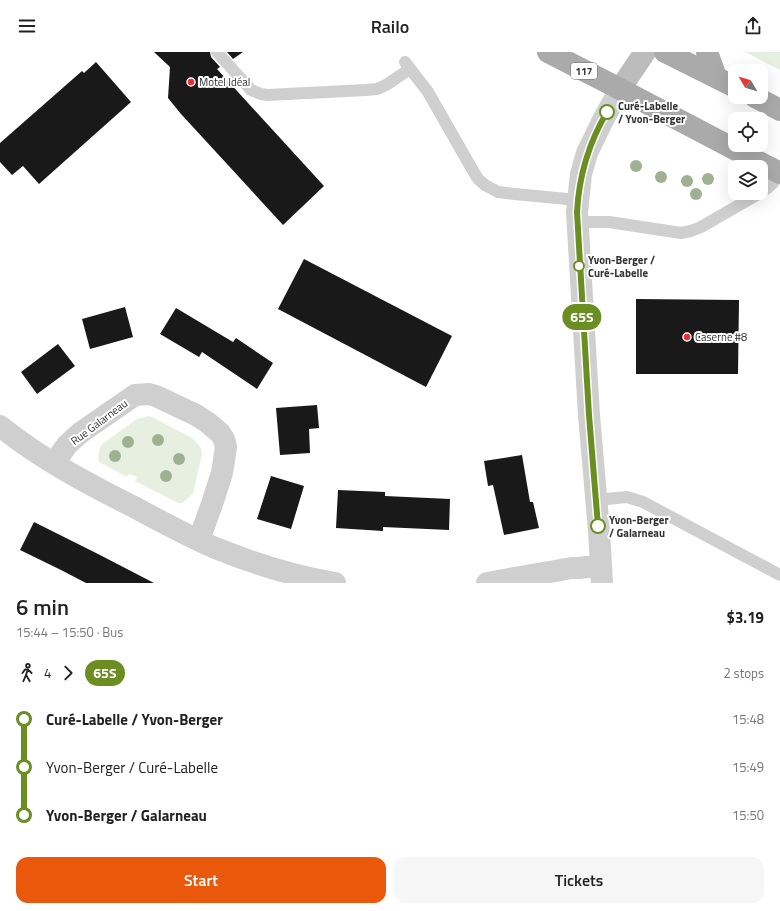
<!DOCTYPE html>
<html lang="en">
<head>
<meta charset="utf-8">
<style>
	body { margin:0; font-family:"Titillium Web",sans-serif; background:#f6f6f6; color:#222; height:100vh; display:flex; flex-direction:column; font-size:15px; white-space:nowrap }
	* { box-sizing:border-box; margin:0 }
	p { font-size:13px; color:#767676 }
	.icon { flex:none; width:22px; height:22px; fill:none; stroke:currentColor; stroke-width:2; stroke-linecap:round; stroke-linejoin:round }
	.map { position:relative; height:531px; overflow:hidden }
	.details { display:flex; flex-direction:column; background:#fff; flex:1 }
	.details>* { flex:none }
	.badge { padding:0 8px; border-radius:13px; font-size:14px; line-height:26px }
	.needle { width:26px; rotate:308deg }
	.tools { position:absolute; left:728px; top:12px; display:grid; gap:8px }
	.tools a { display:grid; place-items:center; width:40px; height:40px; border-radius:8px; background:#fff; box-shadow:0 4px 16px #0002; font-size:20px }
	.map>.badge { position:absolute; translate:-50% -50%; box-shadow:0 0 0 2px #fff }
	.legs { display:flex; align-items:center; gap:6px; height:44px; padding:0 16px; font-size:13px }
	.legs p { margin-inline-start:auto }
	.headline { display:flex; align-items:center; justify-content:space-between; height:68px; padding:0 16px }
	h1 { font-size:22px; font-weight:600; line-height:30px }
	.primary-button { display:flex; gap:8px; margin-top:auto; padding:8px 16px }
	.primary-button a { flex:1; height:46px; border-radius:12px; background:#ea580c; color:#fff; font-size:16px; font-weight:600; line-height:46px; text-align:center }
	.primary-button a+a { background:#f6f6f6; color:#222 }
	ul { padding:0 16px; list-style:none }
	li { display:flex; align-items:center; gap:14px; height:48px; font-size:15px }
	li i { display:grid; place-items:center; width:6px; height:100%; margin:0 5px; background:currentColor }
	li i::after { content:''; width:10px; height:10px; margin:-5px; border:3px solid; border-radius:50%; background:#fff }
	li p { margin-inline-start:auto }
	li:first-child i { background:linear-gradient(#0000 50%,currentColor 0) }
	li:last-child i { background:linear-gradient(currentColor 50%,#0000 0) }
	header { display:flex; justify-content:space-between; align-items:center; height:52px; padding:0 16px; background:#fff; font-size:18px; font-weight:600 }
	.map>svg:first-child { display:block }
</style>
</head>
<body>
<header><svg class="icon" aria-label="menu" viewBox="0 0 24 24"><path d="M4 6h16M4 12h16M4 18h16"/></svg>Railo<svg class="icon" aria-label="share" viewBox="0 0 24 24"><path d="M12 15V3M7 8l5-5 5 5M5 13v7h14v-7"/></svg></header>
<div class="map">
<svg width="780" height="531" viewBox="0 0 780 531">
	<rect width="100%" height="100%" fill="#fff"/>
	<path fill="#e7efe0" d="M745 0H780V18Z
		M149 364 154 366 192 386 198 392 201 397 202 402 193 442 182 451H178L135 429 137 425 129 422 127 425 99 410C97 403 99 398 102 392L137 367Z"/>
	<path fill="#191919" d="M154 0H210L211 5 220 15 217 17 324 134 283 173 181 62 168 46 170 15Z
		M227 0H243L233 7Z
		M96 10 131 50 39 132 23 114 12 123 0 110V91L82 19 84 21Z
		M304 207 452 284 426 335 278 257Z
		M636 247 739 248 738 322H636Z
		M125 255 133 285 90 297 82 267Z
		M176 256 233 290 236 286 273 311 257 337 202 300 199 305 160 282Z
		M58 292 75 314 37 342 21 320Z
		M317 353 319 376 309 377 310 401 280 403 276 356Z
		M522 403 530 450H533L539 476 504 483 493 433 488 434 484 409Z
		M271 424 304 434 291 477 257 467Z
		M338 438 385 440V444L450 447 449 478 383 475V479L336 476Z
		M34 470 100 503 154 531H86L61 518 20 498Z"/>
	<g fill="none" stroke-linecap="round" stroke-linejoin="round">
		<path stroke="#cfcfcf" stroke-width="12" d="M217 0 251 38 261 42 267 43 366 38 377 37 386 33 410 17
			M405 10 428 40 472 117 478 127 485 133 498 140 515 142 577 148
			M761 140C771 135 774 130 780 121
			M577 170H609L681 181 691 179 701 175 760 141
			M596 448 627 445 643 450 780 523"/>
		<path stroke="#cfcfcf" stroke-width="22" d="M0 374C41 407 88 432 134 455 160 469 186 483 213 495 252 511 293 524 335 531
			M54 411 67 393 80 381 135 343 149 342 156 344 196 363 207 370 220 381 224 387 226 395 222 421 212 452 199 488
			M487 531 572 516H579L601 513
			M602 531 599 479 589 363 577 160 581 122 587 101 603 68 620 37"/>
		<path stroke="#bcbcbc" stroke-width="22" d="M620 37 645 0"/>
		<path stroke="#aaa" stroke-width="22" d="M548 0 620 37 780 121
			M665 0 735 35
			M707 0 716 25
			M755 45 780 58"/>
	</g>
	<g fill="#a0b193">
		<circle cx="636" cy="114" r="6"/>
		<circle cx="661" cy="125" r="6"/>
		<circle cx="708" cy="127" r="6"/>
		<circle cx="687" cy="129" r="6"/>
		<circle cx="696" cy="142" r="6"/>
		<circle cx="158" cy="388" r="6"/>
		<circle cx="128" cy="390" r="6"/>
		<circle cx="115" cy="404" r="6"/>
		<circle cx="179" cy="407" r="6"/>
		<circle cx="166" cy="424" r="6"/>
	</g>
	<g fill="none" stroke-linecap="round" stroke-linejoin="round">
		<g stroke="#fff" stroke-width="9">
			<path id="line-1" d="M598 474 589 363 577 160C579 123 588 92 607 60"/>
		</g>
		<use href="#line-1" stroke="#6b8e23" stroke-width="6"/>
	</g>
	<g fill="#f12b32" stroke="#fff" stroke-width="1.5">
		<circle cx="191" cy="30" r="4"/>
		<circle cx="687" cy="285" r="4"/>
	</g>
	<g fill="#fff" stroke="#6b8e23" stroke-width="2">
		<circle cx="607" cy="60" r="7"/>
		<circle cx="579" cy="214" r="5"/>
		<circle cx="598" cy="474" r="7"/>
	</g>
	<g text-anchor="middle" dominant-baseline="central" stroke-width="4" stroke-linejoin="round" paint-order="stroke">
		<rect fill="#fff" stroke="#707070" stroke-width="1" x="571" y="11" width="26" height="16" rx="3"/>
		<g font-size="10" font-weight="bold" fill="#323232">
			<text x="584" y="19">117</text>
		</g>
		<g font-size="11" fill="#323232" stroke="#fff" text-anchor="start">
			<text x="199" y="30">Motel Idéal</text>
			<text x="695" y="285">Caserne #8</text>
		</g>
		<g font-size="11" font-weight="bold" fill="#323232" stroke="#fff" text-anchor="start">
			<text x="618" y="54">Curé-Labelle<tspan x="618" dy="13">/ Yvon-Berger</tspan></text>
			<text x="588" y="208">Yvon-Berger /<tspan x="588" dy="13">Curé-Labelle</tspan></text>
			<text x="609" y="468">Yvon-Berger<tspan x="609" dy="13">/ Galarneau</tspan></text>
		</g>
		<g font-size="11" fill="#323232" stroke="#fff">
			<text transform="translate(99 370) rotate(-37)">Rue Galarneau</text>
		</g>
	</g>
</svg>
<div class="tools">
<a><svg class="needle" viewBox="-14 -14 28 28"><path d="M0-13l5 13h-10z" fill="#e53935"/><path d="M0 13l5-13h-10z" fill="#767676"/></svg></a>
<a><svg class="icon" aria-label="locate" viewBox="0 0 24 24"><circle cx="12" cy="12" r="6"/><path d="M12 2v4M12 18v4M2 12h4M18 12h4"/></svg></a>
<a><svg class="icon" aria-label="layers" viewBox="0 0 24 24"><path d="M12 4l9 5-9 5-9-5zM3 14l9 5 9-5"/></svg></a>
</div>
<b class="badge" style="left:582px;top:265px;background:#6b8e23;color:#fff">65S</b>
</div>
<section class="details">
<div class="headline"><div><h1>6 min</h1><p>15:44 – 15:50 · Bus</p></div><b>$3.19</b></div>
<div class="legs"><svg class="icon" aria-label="walk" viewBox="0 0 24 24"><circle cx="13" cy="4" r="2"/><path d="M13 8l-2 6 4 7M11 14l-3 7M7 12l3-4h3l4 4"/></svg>4<svg class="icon" aria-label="forward" viewBox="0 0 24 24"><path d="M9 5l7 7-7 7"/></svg><b class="badge" style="background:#6b8e23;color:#fff">65S</b><p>2 stops</p></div>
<ul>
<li><i style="color:#6b8e23"></i><b>Curé-Labelle / Yvon-Berger</b><p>15:48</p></li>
<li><i style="color:#6b8e23"></i><span>Yvon-Berger / Curé-Labelle</span><p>15:49</p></li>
<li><i style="color:#6b8e23"></i><b>Yvon-Berger / Galarneau</b><p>15:50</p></li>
</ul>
<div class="primary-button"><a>Start</a><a>Tickets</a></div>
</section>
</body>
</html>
